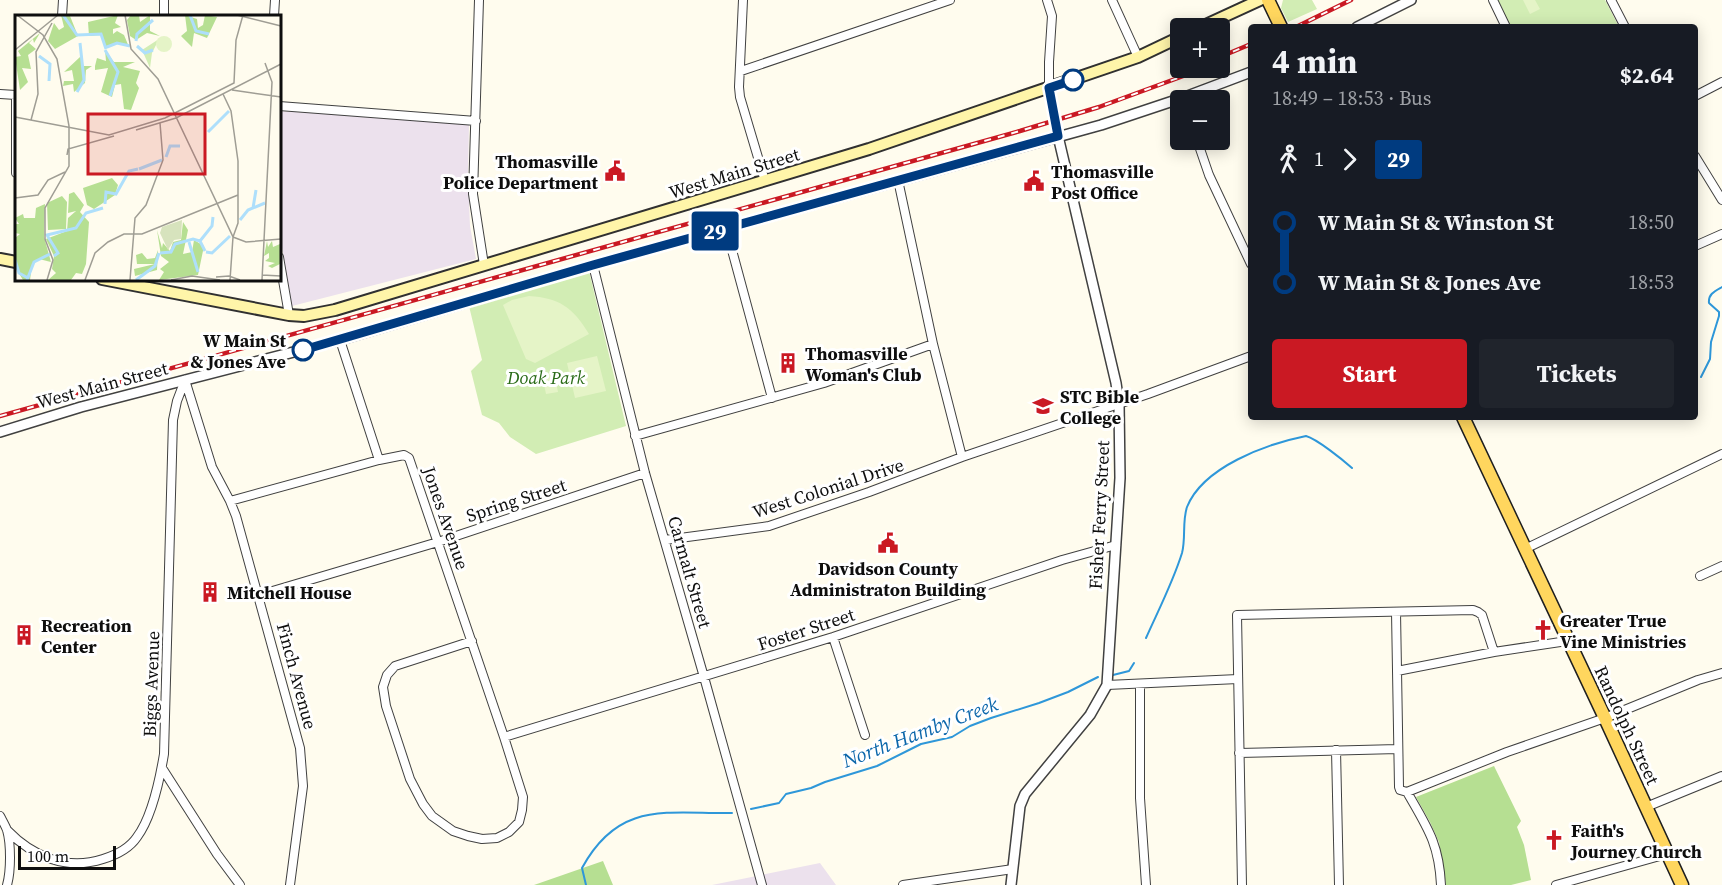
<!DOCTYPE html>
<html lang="en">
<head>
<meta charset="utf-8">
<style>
	body { margin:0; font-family:"Source Serif 4",serif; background:#20242c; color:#f1f3f6; height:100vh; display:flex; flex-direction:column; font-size:22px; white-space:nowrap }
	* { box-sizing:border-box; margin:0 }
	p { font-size:20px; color:#9ea1a6 }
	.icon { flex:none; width:33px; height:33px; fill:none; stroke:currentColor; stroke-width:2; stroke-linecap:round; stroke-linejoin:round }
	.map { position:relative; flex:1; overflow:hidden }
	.drawer { position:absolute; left:1248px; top:24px; width:450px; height:396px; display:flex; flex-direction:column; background:#171b24; border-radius:6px; box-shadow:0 3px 15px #0003 }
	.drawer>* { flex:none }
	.badge { padding:0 12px; border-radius:4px; font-size:21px; line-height:39px }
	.controls { position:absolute; left:1170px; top:18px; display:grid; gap:12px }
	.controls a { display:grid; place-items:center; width:60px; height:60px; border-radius:6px; background:#171b24; box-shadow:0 3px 15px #0003; font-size:30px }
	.scale { position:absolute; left:18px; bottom:15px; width:98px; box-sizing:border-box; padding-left:6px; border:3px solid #0e0e0e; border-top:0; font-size:16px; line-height:21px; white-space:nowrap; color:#0e0e0e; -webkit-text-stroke:4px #fff; paint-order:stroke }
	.map>.badge { position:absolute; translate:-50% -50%; box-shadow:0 0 0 3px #fff }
	.legs { display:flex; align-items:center; gap:9px; height:66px; padding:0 24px; font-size:20px }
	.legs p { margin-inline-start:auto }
	.headline { display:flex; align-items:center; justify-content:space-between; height:102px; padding:0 24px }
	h1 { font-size:33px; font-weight:700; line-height:45px }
	.button { display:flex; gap:12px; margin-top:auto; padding:12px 24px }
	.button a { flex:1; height:69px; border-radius:6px; background:#ca1923; color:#fff; font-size:24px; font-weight:700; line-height:69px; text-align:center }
	.button a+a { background:#20242c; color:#f1f3f6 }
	ul { padding:0 24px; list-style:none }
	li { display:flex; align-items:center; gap:21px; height:60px; font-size:22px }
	li i { display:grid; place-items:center; width:9px; height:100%; margin:0 8px; background:currentColor }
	li i::after { content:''; width:15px; height:15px; margin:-8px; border:4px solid; border-radius:50%; background:#171b24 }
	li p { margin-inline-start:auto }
	li:first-child i { background:linear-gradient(#0000 50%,currentColor 0) }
	li:last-child i { background:linear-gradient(currentColor 50%,#0000 0) }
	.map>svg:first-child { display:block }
</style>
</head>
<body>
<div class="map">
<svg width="1722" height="885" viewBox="0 0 1722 885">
	<rect width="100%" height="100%" fill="#fffcee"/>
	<path fill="#ece1ed" d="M279 111 469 123 468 178 470 226 476 259 292 306 279 230Z
		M820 863 836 885H712Z"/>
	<path fill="#d2edb4" d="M1283 0H1312L1317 9 1288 22 1281 8Z
		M1498 0H1605L1619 27H1511Z
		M588 267 626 426 536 454 510 437 499 423 482 415 471 371 482 360 469 306Z"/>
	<path fill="#b6df92" d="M1494 766 1521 821 1517 827 1524 845 1531 880 1511 885H1446L1439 842 1430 822 1416 797Z
		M603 861 613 885H534Z"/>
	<path fill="#e5f4c7" d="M1523 0H1535L1540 9 1530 14Z
		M529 296C559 298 573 307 589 334L535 363 526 359 503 305 512 300Z
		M597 356 606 391 575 398 567 363Z
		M554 372 558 392 546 394 542 375Z"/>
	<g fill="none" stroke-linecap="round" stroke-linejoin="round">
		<path stroke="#2e97d9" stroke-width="2" d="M1701 377 1710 359 1711 342 1719 316V312L1709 303C1708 294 1715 291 1722 287
			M1146 638C1158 611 1173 582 1182 553 1186 538 1182 522 1187 507 1203 467 1266 444 1306 436 1317 439 1343 460 1352 468
			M1113 675 1129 671 1134 663
			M751 809 779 803 786 794 811 788 825 782 877 766 921 744 952 737 970 726 991 718 1039 703 1068 692 1098 677
			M586 885 582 868C619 800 667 814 732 813"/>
		<g stroke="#414141" stroke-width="10">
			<path id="minor" d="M479 0 473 194 484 265
				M743 0 739 87 740 97 765 181
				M1047 0 1052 16 1049 62V89
				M1112 0 1138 57
				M1493 0 1506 27
				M1611 0 1625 27
				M62 16 63 0
				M164 16V0
				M274 16 275 0
				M741 71 950 0
				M0 94 16 95
				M16 95V173
				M1695 96 1722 82
				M279 106 476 121
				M1197 140 1209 175 1251 264
				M1695 156 1722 200
				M898 180 933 344 962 457
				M726 228 772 398
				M1695 246 1722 234
				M279 257 289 315
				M593 265 645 473 704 677 762 885
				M340 340 379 460
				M185 380 212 467 230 501 236 516 300 748 303 786 290 885
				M635 436 824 383 933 344
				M230 501 379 460 404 455 409 458 504 737 523 797 522 810 519 822 509 832 497 838 482 839 468 836 453 831 432 816 423 804 410 779 386 706 383 687 387 675 395 666 472 641
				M665 540 769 526 869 492 962 457 1148 394 1251 356
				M1525 549 1722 454
				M1700 576 1722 566
				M259 595 438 542 645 473
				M1396 612 1399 787 1400 790 1407 792C1427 827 1439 843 1441 885
				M833 637 865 735
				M1397 671 1494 652 1567 641
				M1140 684V798L1146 885
				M1107 685 1238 679
				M504 737 833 637 1062 560 1116 545
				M1336 750 1339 885
				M1239 753 1398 749
				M162 768 217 854 240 885
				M1407 792 1507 752 1605 718 1698 680 1722 673
				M1646 807 1722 776
				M0 816C2 820 5 825 7 830 11 844 11 871 7 885
				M7 830C32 856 66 871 103 859 116 855 129 849 137 837 152 817 160 778 164 754L173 420 177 401 185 380
				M903 885 1013 869
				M1242 885 1237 615 1473 610 1478 612 1482 615 1494 652
				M1556 885 1667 854"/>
		</g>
		<g stroke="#414141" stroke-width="12">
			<path id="tertiary" d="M1357 27 1411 0
				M0 432 81 407 340 340 593 265 1101 125 1182 98 1251 72
				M1011 885 1020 806 1025 794 1090 715 1107 685 1120 478 1119 404 1116 383 1058 136 1049 89"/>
		</g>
		<g stroke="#303030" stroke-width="14">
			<path id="secondary" d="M1199 28 1260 0
				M0 259 16 262
				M102 279 289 315 304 316 335 310 869 149 1138 57 1180 37"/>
		</g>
		<g stroke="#1f1f1f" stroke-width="15">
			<path id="primary" d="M1268 0 1281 27
				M1463 417 1605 718 1682 885"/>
		</g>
		<use href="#minor" stroke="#fff" stroke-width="8"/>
		<use href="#tertiary" stroke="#fff" stroke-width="9"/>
		<use href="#secondary" stroke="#fff5a9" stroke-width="10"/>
		<use href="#primary" stroke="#ffd65e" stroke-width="12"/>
		<g stroke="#ca1923" stroke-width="4.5">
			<path id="rail" d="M1296 27 1351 0
				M1220 57 1251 44
				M0 416 1020 131 1099 107 1205 68"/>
		</g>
		<use href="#rail" stroke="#fff" stroke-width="2" stroke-dasharray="7" stroke-linecap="butt"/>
	</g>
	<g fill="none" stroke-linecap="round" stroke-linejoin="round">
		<g stroke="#fff" stroke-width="14">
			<path id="line-1" d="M303 350 593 265 1058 136 1049 88 1073 80"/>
		</g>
		<use href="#line-1" stroke="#003b80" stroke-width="9"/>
	</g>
	<defs>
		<g id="civic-bare" transform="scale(1.62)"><path d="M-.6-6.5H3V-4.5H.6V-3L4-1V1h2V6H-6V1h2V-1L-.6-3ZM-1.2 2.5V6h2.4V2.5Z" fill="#ca1923" stroke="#fff" stroke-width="2.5" paint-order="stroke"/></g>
		<g id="building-bare" transform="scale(1.62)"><path d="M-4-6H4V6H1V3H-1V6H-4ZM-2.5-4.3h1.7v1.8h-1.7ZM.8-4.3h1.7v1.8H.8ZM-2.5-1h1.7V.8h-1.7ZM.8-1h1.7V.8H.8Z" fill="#ca1923" stroke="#fff" stroke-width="2.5" paint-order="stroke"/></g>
		<g id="university-bare" transform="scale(1.62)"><path d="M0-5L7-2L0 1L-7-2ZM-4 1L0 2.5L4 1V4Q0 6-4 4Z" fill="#ca1923" stroke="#fff" stroke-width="2.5" paint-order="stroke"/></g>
		<g id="church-bare" transform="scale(1.62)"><path d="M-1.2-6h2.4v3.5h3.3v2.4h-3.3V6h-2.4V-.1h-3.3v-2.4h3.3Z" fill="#ca1923" stroke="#fff" stroke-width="2.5" paint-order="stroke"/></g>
	</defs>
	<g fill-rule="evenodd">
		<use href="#civic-bare" x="615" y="171"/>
		<use href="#civic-bare" x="1034" y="181"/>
		<use href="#building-bare" x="788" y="363"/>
		<use href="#university-bare" x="1043" y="406"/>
		<use href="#civic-bare" x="888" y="543"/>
		<use href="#building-bare" x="210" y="592"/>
		<use href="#church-bare" x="1543" y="630"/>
		<use href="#building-bare" x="24" y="635"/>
		<use href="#church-bare" x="1554" y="840"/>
	</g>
	<g fill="#fff" stroke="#003b80" stroke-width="3">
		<circle cx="1073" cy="80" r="10"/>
		<circle cx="303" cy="350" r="10"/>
	</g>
	<g text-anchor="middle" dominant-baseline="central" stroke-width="6" stroke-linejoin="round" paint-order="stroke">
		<g font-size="18" font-weight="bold" fill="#0e0e0e" stroke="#fff" text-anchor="start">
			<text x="598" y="161" text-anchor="end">Thomasville<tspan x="598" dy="21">Police Department</tspan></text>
			<text x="1051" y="171">Thomasville<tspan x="1051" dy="21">Post Office</tspan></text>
			<text x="805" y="353">Thomasville<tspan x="805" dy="21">Woman's Club</tspan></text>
			<text x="1060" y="396">STC Bible<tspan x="1060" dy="21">College</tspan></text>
			<text x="888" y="568" text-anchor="middle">Davidson County<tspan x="888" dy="21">Administraton Building</tspan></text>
			<text x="227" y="592">Mitchell House</text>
			<text x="1560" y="620">Greater True<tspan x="1560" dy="21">Vine Ministries</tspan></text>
			<text x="41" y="625">Recreation<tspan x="41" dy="21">Center</tspan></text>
			<text x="1571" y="830">Faith's<tspan x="1571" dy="21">Journey Church</tspan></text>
		</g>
		<g font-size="18" fill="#0e0e0e" stroke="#fff">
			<text transform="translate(734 173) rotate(-17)">West Main Street</text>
			<text transform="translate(102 385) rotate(-15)">West Main Street</text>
			<text transform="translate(828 488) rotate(-18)">West Colonial Drive</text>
			<text transform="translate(516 500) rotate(-18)">Spring Street</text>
			<text transform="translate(1099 515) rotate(-87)">Fisher Ferry Street</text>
			<text transform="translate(446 518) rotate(71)">Jones Avenue</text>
			<text transform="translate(690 572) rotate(74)">Carmalt Street</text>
			<text transform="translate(806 629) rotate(-18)">Foster Street</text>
			<text transform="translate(297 676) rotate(75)">Finch Avenue</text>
			<text transform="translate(151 684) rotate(-88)">Biggs Avenue</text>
			<text transform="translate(1627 725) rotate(65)">Randolph Street</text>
		</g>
		<g font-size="18" font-weight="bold" fill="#0e0e0e" stroke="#fff" text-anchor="end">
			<text x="286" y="340">W Main St<tspan x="286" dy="21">&amp; Jones Ave</tspan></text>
		</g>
		<g font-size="18" font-style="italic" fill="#2a6b18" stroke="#fff">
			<text x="546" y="377">Doak Park</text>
		</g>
		<g font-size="20" font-style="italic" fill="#0c67ab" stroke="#fff">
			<text transform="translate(920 732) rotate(-21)">North Hamby Creek</text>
		</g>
	</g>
	<g transform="translate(15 15)">
		<rect width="266" height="266" fill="#fffcee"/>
		<path d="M144 24 137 38 135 53 127 35Z" fill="#d2edb4"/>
		<path d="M46 0 55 1 63 21 40 34 33 26 39 8 44 15 49 12ZM103 0 100 8 106 12 98 14V19L102 16 109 20 114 32 104 28 92 33 86 20 74 21 73 7ZM116 0H124L125 7 135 0V16L145 21 132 18 121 25 115 21 112 5ZM170 0 182 4 183 13 188 10 190 0 202 2 192 23 179 18 177 32 166 21 172 16ZM25 18 19 28 18 24 14 28 21 34 13 40 16 54 7 53 13 67 5 75 0 42 6 41 3 36ZM90 35 99 47H120L108 52 125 56 121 68 124 73 116 95 109 94 106 69 100 70 97 82 86 77 93 53 80 55V51L82 43 91 46ZM65 42H68V51H77L71 55 70 68 59 77 58 69 48 71 49 66H59L57 55 49 57ZM97 163 103 170 100 180 79 194 72 190 68 173ZM59 177 69 190 65 197 74 207 71 249 67 259 61 258 56 265H33L41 258 37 254 39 241 31 224 52 216 53 203 61 196 53 198 54 179ZM47 181 52 187 51 214 33 215 32 188ZM30 189 29 222 36 247 24 244 17 250 15 265H8L0 252V223L5 219 0 218V209H4L0 203 8 199 9 203H20L21 193ZM168 207 173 215 168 239 177 237 179 225 189 231 183 260 144 265 149 257 145 254 154 247 146 241 142 215 147 233 148 228 155 236 158 227 166 225ZM252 226 253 232 257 226 258 232 265 229V249L257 253 253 251 260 248 250 246 254 243V238L249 241ZM143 235 142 255 120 261 119 254 140 249H122L121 240 127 238 132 244 140 243Z" fill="#b6df92"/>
		<path d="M167 205 166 224 159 225 153 235 145 218 147 212Z" fill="#d7e3bd"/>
		<path d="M141 29a8 8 0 1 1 16 0a8 8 0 1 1-16 0Z" fill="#e5f4c7"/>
		<path fill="none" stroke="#aedffb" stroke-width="3" d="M48 0 62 20 86 19 91 34M175 0 181 16 194 19M121 26 122 19 138 5M122 31 130 38 138 35M92 32 102 28 115 31M90 35 103 57 95 81M24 41 35 49 34 66M62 77 69 65 65 28M193 117 214 96M151 142 155 131H165M124 154 147 145M90 189 91 177 101 179 114 156 123 154M238 193 241 175M225 205 233 195 250 188M185 226 197 211 198 202M174 227 183 257M191 237 197 238 215 221M145 238 156 237 160 229 178 224 185 226 190 236M39 241 43 238 32 220 61 213 71 198 88 193M0 245 4 258 13 263M12 265 19 247 35 239M121 265 140 251 144 238"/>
		<path fill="none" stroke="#9f9d94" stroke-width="1.5" d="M2 0 28 20 42 44 54 111V151L30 193V224L38 245 32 265M110 0 116 34 143 64 218 222 215 265M222 0 266 11M0 35 43 0M217 75 266 82M208 79 216 96 223 146V208L218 222M0 102 94 120 150 103 219 68 221 25 228 0M16 105 23 79 21 37 37 8M121 115 161 103 266 49M52 140 53 134 99 121M0 183 23 180 33 165 50 157M218 222 231 227 266 224M247 260 266 261M201 262 214 261 225 265M70 265 80 238 93 227 109 219H127L223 180M115 265 120 203 131 190 148 145 145 108M156 265 177 261 205 265M247 265 257 67 250 48"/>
		<path fill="#ca1923" fill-opacity="0.15" stroke="#ca1923" stroke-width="3" d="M73 99H190V159H73Z"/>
		<rect width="266" height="266" fill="none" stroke="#0e0e0e" stroke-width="3"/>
	</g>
</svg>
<div class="controls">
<a>+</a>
<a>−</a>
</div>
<div class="scale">100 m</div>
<b class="badge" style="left:715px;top:231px;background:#003b80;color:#fff">29</b>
<section class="drawer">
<div class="headline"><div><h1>4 min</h1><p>18:49 – 18:53 · Bus</p></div><b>$2.64</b></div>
<div class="legs"><svg class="icon" aria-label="walk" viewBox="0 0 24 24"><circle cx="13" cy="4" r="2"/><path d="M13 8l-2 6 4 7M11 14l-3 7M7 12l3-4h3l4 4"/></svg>1<svg class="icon" aria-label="forward" viewBox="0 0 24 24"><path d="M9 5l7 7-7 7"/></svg><b class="badge" style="background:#003b80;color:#fff">29</b></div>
<ul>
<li><i style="color:#003b80"></i><b>W Main St &amp; Winston St</b><p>18:50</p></li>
<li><i style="color:#003b80"></i><b>W Main St &amp; Jones Ave</b><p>18:53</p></li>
</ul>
<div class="button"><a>Start</a><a>Tickets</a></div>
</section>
</div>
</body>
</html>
